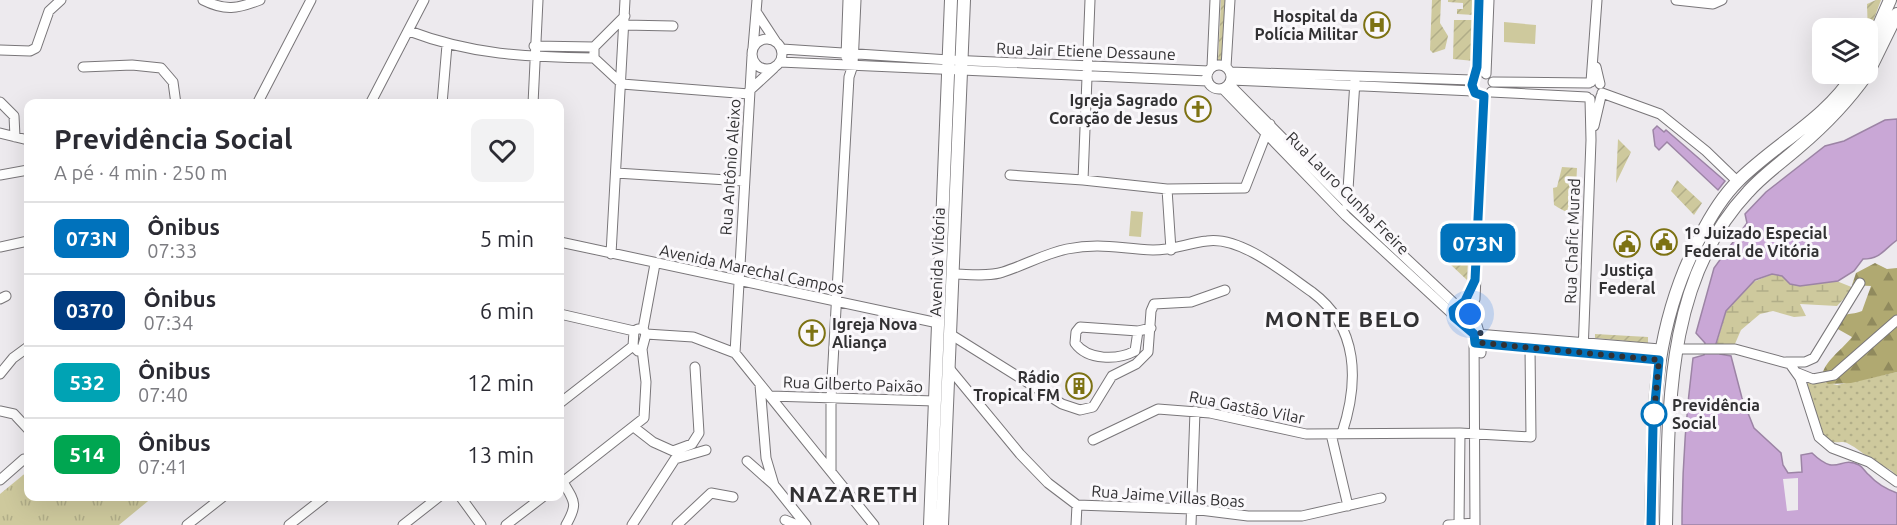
<!DOCTYPE html>
<html lang="pt">
<head>
<meta charset="utf-8">
<style>
	body { margin:0; font-family:Ubuntu,sans-serif; background:#f2f2f3; color:#2b2b33; height:100vh; display:flex; flex-direction:column; font-size:22px; white-space:nowrap }
	* { box-sizing:border-box; margin:0 }
	p { font-size:20px; color:#7c7c81 }
	.icon { flex:none; width:33px; height:33px; fill:none; stroke:currentColor; stroke-width:2; stroke-linecap:round; stroke-linejoin:round }
	.map { position:relative; flex:1; overflow:hidden }
	.details { position:absolute; left:24px; top:99px; width:540px; height:402px; display:flex; flex-direction:column; background:#fff; border-radius:12px; box-shadow:0 6px 24px #0002 }
	.details>* { flex:none }
	.badge { padding:0 12px; border-radius:9px; font-size:21px; line-height:39px }
	.fabs { position:absolute; left:1812px; top:18px; display:grid; gap:12px }
	.fabs a { display:grid; place-items:center; width:66px; height:66px; border-radius:12px; background:#fff; box-shadow:0 6px 24px #0002; font-size:30px }
	.you { position:absolute; width:30px; height:30px; margin:-15px; border:4px solid #fff; border-radius:50%; background:#1a73e8; box-shadow:0 0 0 9px #1a73e833 }
	.map>.badge { position:absolute; translate:-50% -50%; box-shadow:0 0 0 3px #fff }
	.round { display:grid; place-items:center; flex:none; width:63px; height:63px; border-radius:12px; background:#f2f2f3 }
	.headline { display:flex; align-items:center; justify-content:space-between; height:102px; padding:0 30px }
	h1 { font-size:28px; font-weight:700; line-height:45px }
	ul { padding:0; list-style:none }
	li { display:flex; align-items:center; gap:18px; height:72px; padding:0 30px; border-top:2px solid #e1e1e2 }
	li div { flex:1 }
	li b { display:block; font-size:22px }
	li em { font-style:normal }
	li .badge { min-width:66px; font-weight:700; text-align:center }
	.map>svg:first-child { display:block }
</style>
</head>
<body>
<div class="map">
<svg width="1897" height="525" viewBox="0 0 1897 525">
	<defs>
		<pattern id="grass-dots" width="8" height="8" patternUnits="userSpaceOnUse" patternTransform="scale(1.5)"><rect width="8" height="8" fill="#cec99d"/><path d="M2 2h.1M6 6h.1" fill="none" stroke="#b1ad88" stroke-width="1.8" stroke-linecap="round"/></pattern>
		<pattern id="forest-firs" width="22" height="20" patternUnits="userSpaceOnUse" patternTransform="scale(1.5)"><rect width="22" height="20" fill="#b0a971"/><path d="M5 1l3.5 6h-7zM16 11l3.5 6h-7z" fill="#908a5d"/></pattern>
		<pattern id="wetland-marsh" width="20" height="14" patternUnits="userSpaceOnUse" patternTransform="scale(1.5)"><rect width="20" height="14" fill="#cec99d"/><path d="M1 5h8M5 5V1M11 12h8M15 12V8" fill="none" stroke="#b1ad88"/></pattern>
		<pattern id="park-tufts" width="24" height="20" patternUnits="userSpaceOnUse" patternTransform="scale(1.5)"><rect width="24" height="20" fill="#cec99d"/><path d="M3 7l-1-3M5 7V3M7 7l1-3M15 17l-1-3M17 17v-4M19 17l1-3" fill="none" stroke="#b1ad88"/></pattern>
		<pattern id="garden-furrows" width="10" height="10" patternUnits="userSpaceOnUse" patternTransform="scale(1.5)"><rect width="10" height="10" fill="#cec99d"/><path d="M-1 1l2-2M0 10L10 0M9 11l2-2" fill="none" stroke="#b1ad88"/></pattern>
	</defs>
	<rect width="100%" height="100%" fill="#edeaee"/>
	<path fill="url(#grass-dots)" d="M1897 372V477C1890 466 1882 468 1874 462 1865 455 1857 448 1847 443 1840 440 1835 445 1829 440 1814 428 1809 396 1807 378L1837 385Z"/>
	<path fill="url(#forest-firs)" d="M1875 263 1887 269 1897 268V372L1851 383 1828 384 1821 378C1825 360 1840 352 1852 337L1836 328C1845 309 1846 317 1862 311L1871 286 1852 285 1856 273Z"/>
	<path fill="url(#wetland-marsh)" d="M1772 274 1782 276 1795 285 1834 280 1854 288 1837 306 1800 304 1806 316 1794 317 1773 311 1760 314 1741 330 1734 346H1716L1726 311 1751 283Z"/>
	<path fill="url(#park-tufts)" d="M28 471V496L153 497 119 525H0V494Z"/>
	<path fill="url(#garden-furrows)" d="M1221 0H1227L1224 61H1218Z
		M1432 0H1441L1440 23 1448 36 1445 49 1433 53 1430 50Z
		M1448 0H1474V15L1457 14V9H1463V3L1448 2Z
		M1876 0H1881L1868 35 1867 4Z
		M1454 20H1474V61L1453 59Z
		M1618 139 1631 152 1616 183Z
		M1562 167 1577 168 1575 209C1568 215 1561 209 1554 205L1553 188 1557 187Z
		M1677 180 1702 203 1694 215 1671 191Z
		M1459 258 1468 260 1467 280 1450 264 1457 263Z
		M1595 334 1648 337V343L1595 338Z"/>
	<path fill="#cec99d" d="M1504 22 1536 25 1535 44 1504 42Z
		M1131 211 1143 212 1141 237 1129 236Z"/>
	<path fill="#c9a7d6" stroke="#9c84a5" stroke-width="1.5" d="M1897 119V240C1884 249 1881 259 1863 259L1854 271 1838 281 1800 286 1790 284 1782 276 1772 274 1755 280 1726 311 1715 347 1720 354 1731 356 1742 398 1754 428 1781 453 1783 465 1788 473 1802 472 1801 455 1812 453C1838 478 1839 455 1859 465 1863 467 1865 472 1869 475 1877 484 1886 489 1897 493V525H1682C1682 469 1686 414 1693 358L1704 355 1705 343 1696 333 1714 268 1747 223 1745 214 1766 192 1825 146 1844 141 1885 120Z
		M1657 126 1664 132 1666 130 1725 181 1718 190 1667 142 1659 150 1655 146 1653 130Z"/>
	<path fill="#edeaee" d="M1798 478V510L1787 511 1783 479Z"/>
	<g fill="none" stroke-linecap="round" stroke-linejoin="round">
		<g stroke="#797679" stroke-width="11">
			<path id="minor" d="M203 0C225 11 237 9 260 0
				M1090 0 1083 180 1167 189 1245 188 1270 124
				M1676 0 1713 4 1722 0
				M757 13 776 42
				M625 16 594 47V58L622 84 749 94
				M624 25 673 26
				M409 31C472 55 526 57 594 58
				M752 54a15 15 0 1 1 30 0a15 15 0 1 1-30 0Z
				M534 46 594 47
				M753 48 757 0
				M782 49 949 60 1209 71
				M0 50 30 51 36 48 49 11 61 0
				M846 57 848 0
				M780 62 1208 81
				M1207 77a12 12 0 1 1 24 0a12 12 0 1 1-24 0Z
				M83 67 132 65 161 68 173 82 176 104
				M1212 67 1215 0
				M1226 67 1230 0
				M1596 67 1600 84
				M1230 72 1472 80
				M1486 74 1489 0
				M1476 76 1479 0
				M1231 80 1473 91
				M1493 82 1589 83
				M1591 82 1597 0
				M1229 84 1347 203 1457 306
				M1223 89 1346 216 1474 334 1475 525
				M749 91 774 68
				M1491 92 1587 97
				M1602 93 1660 114 1706 151 1737 181
				M0 102 14 116 15 137
				M257 104 311 0
				M370 104 424 0
				M442 104 447 45
				M533 104 538 0
				M1594 126 1601 96
				M0 133 28 140
				M616 173 743 181
				M0 175 28 170
				M1010 175 1083 180
				M1167 189 1171 250
				M1347 205 1355 81
				M560 242 938 323
				M0 247 28 241
				M611 254 625 0
				M953 274C968 274 989 277 1003 272 1025 265 1044 254 1067 249 1102 242 1120 249 1153 250 1173 250 1188 243 1207 241 1241 236 1286 274 1312 292 1359 327 1359 382 1342 433
				M0 299 6 296
				M1454 309 1462 305C1476 311 1482 338 1481 353
				M1469 311 1475 299 1484 96
				M560 314 634 331
				M638 329H643L646 334 642 349 638 351 633 346 634 331Z
				M643 329 655 264
				M1138 331 1135 351C1118 360 1088 361 1075 343L1076 332 1080 327 1138 331 1151 328
				M646 334 693 337 735 353 874 525
				M950 334 1062 404 1080 410 1093 407 1112 376 1136 364 1148 352 1151 311 1154 304 1191 302 1225 290
				M1477 334 1660 349
				M1476 343 1659 360
				M1676 349H1735L1790 364 1800 378 1819 437 1832 448 1869 462 1897 482
				M735 353 752 56
				M1583 353 1591 140 1590 99
				M1786 362H1805L1814 358 1860 283
				M949 368 1020 454 1048 483 1077 505 1192 509 1248 516H1302L1381 498
				M1798 373 1813 379 1834 375 1897 320
				M0 374 13 358 28 347
				M760 385 766 458 774 485
				M770 396 935 401
				M560 403 633 346
				M0 411 14 414 28 429
				M635 428 653 442 673 451
				M1331 434 1348 506
				M1093 440 1158 409 1210 413 1306 434 1460 433 1531 437 1530 348
				M673 451 692 444 699 433 695 367
				M747 461 774 485 806 525
				M831 471V398L849 77 853 65 856 0
				M0 480 24 459
				M563 482C575 502 578 504 566 525
				M560 484 644 418 646 382 642 349
				M460 496 481 525
				M785 520 797 525
				M187 525 224 496
				M289 525 326 496
				M403 525 440 496
				M506 525 544 496
				M632 525 675 459 706 450
				M677 525 711 493 733 497
				M1076 525 1077 505
				M1191 525 1195 411
				M1448 525 1475 523
				M1459 525 1460 433"/>
		</g>
		<g stroke="#797679" stroke-width="14">
			<path id="major" d="M1868 50 1890 0
				M1868 73 1897 14
				M930 525 951 0
				M942 525 964 0
				M1651 525C1654 420 1649 334 1700 237 1710 217 1722 197 1738 181 1775 144 1826 119 1854 74
				M1666 525C1669 411 1664 281 1748 192 1763 175 1782 162 1799 147 1825 125 1848 101 1867 74"/>
		</g>
		<use href="#minor" stroke="#fff" stroke-width="9"/>
		<use href="#major" stroke="#fff" stroke-width="12"/>
	</g>
	<g fill="none" stroke-linecap="round" stroke-linejoin="round">
		<g stroke="#fff" stroke-width="14">
			<path id="line" d="M1479 0 1477 67 1472 85 1475 93 1484 96 1475 280 1465 301 1453 310 1454 317 1474 334 1475 343 1659 360 1653 425 1651 525"/>
		</g>
		<use href="#line" stroke="#0072bc" stroke-width="9"/>
		<path stroke="#323133" stroke-width="6" stroke-dasharray="0 10.8" d="M1470 314 1481 334 1482 343 1659 360 1654 414"/>
	</g>
	<defs>
		<g id="hospital-ring" transform="scale(1.35)"><circle r="9.5" fill="#faf8fb" stroke="#7d7213" stroke-width="1.5"/><path d="M-5-5h3v3.5h4V-5h3V5h-3V1.5h-4V5h-3Z" fill="#7d7213"/></g>
		<g id="church-ring" transform="scale(1.35)"><circle r="9.5" fill="#faf8fb" stroke="#7d7213" stroke-width="1.5"/><path d="M-1.2-6h2.4v3.5h3.3v2.4h-3.3V6h-2.4V-.1h-3.3v-2.4h3.3Z" fill="#7d7213"/></g>
		<g id="civic-ring" transform="scale(1.35)"><circle r="9.5" fill="#faf8fb" stroke="#7d7213" stroke-width="1.5"/><path d="M-.6-6.5H3V-4.5H.6V-3L4-1V1h2V6H-6V1h2V-1L-.6-3ZM-1.2 2.5V6h2.4V2.5Z" fill="#7d7213"/></g>
		<g id="building-ring" transform="scale(1.35)"><circle r="9.5" fill="#faf8fb" stroke="#7d7213" stroke-width="1.5"/><path d="M-4-6H4V6H1V3H-1V6H-4ZM-2.5-4.3h1.7v1.8h-1.7ZM.8-4.3h1.7v1.8H.8ZM-2.5-1h1.7V.8h-1.7ZM.8-1h1.7V.8H.8Z" fill="#7d7213"/></g>
	</defs>
	<g fill-rule="evenodd">
		<use href="#hospital-ring" x="1377" y="25"/>
		<use href="#church-ring" x="1198" y="109"/>
		<use href="#civic-ring" x="1664" y="242"/>
		<use href="#civic-ring" x="1627" y="244"/>
		<use href="#church-ring" x="812" y="333"/>
		<use href="#building-ring" x="1079" y="386"/>
	</g>
	<circle fill="#fff" stroke="#0072bc" stroke-width="3" cx="1654" cy="414" r="12"/>
	<g text-anchor="middle" dominant-baseline="central" stroke-width="6" stroke-linejoin="round" paint-order="stroke">
		<g font-size="16" font-weight="bold" fill="#323133" stroke="#faf8fb" text-anchor="end">
			<text x="1358" y="16">Hospital da<tspan x="1358" dy="18">Polícia Militar</tspan></text>
			<text x="1178" y="100">Igreja Sagrado<tspan x="1178" dy="18">Coração de Jesus</tspan></text>
			<text x="1684" y="233" text-anchor="start">1º Juizado Especial<tspan x="1684" dy="18">Federal de Vitória</tspan></text>
			<text x="1627" y="270" text-anchor="middle">Justiça<tspan x="1627" dy="18">Federal</tspan></text>
			<text x="832" y="324" text-anchor="start">Igreja Nova<tspan x="832" dy="18">Aliança</tspan></text>
			<text x="1060" y="377">Rádio<tspan x="1060" dy="18">Tropical FM</tspan></text>
		</g>
		<g font-size="16" fill="#323133" stroke="#faf8fb">
			<text transform="translate(1086 51) rotate(2)">Rua Jair Etiene Dessaune</text>
			<text transform="translate(730 167) rotate(-86)">Rua Antônio Aleixo</text>
			<text transform="translate(1348 193) rotate(45)">Rua Lauro Cunha Freire</text>
			<text transform="translate(1572 241) rotate(-88)">Rua Chafic Murad</text>
			<text transform="translate(937 262) rotate(-88)">Avenida Vitória</text>
			<text transform="translate(752 269) rotate(12)">Avenida Marechal Campos</text>
			<text transform="translate(853 384) rotate(2)">Rua Gilberto Paixão</text>
			<text transform="translate(1247 407) rotate(11)">Rua Gastão Vilar</text>
			<text transform="translate(1168 496) rotate(4)">Rua Jaime Villas Boas</text>
		</g>
		<g font-size="16" font-weight="bold" fill="#323133" stroke="#faf8fb" text-anchor="start">
			<text x="1672" y="405">Previdência<tspan x="1672" dy="18">Social</tspan></text>
		</g>
		<g font-size="22" font-weight="bold" letter-spacing="1.5" fill="#323133" stroke="#faf8fb">
			<text x="1343" y="318">MONTE BELO</text>
			<text x="854" y="493">NAZARETH</text>
		</g>
	</g>
</svg>
<div class="fabs">
<a><svg class="icon" aria-label="layers" viewBox="0 0 24 24"><path d="M12 4l9 5-9 5-9-5zM3 14l9 5 9-5"/></svg></a>
</div>
<div class="you" style="left:1470px;top:314px"></div>
<b class="badge" style="left:1478px;top:243px;background:#0072bc;color:#fff">073N</b>
<section class="details">
<div class="headline"><div><h1>Previdência Social</h1><p>A pé · 4 min · 250 m</p></div><a class="round"><svg class="icon" aria-label="heart" viewBox="0 0 24 24"><path d="M12 20l-8-8c-3-5 5-10 8-4 3-6 11-1 8 4z"/></svg></a></div>
<ul>
<li><span class="badge" style="background:#0072bc;color:#fff">073N</span><div><b>Ônibus</b><p>07:33</p></div><em>5 min</em></li>
<li><span class="badge" style="background:#003b80;color:#fff">0370</span><div><b>Ônibus</b><p>07:34</p></div><em>6 min</em></li>
<li><span class="badge" style="background:#00a3b4;color:#fff">532</span><div><b>Ônibus</b><p>07:40</p></div><em>12 min</em></li>
<li><span class="badge" style="background:#00a651;color:#fff">514</span><div><b>Ônibus</b><p>07:41</p></div><em>13 min</em></li>
</ul>
</section>
</div>
</body>
</html>
